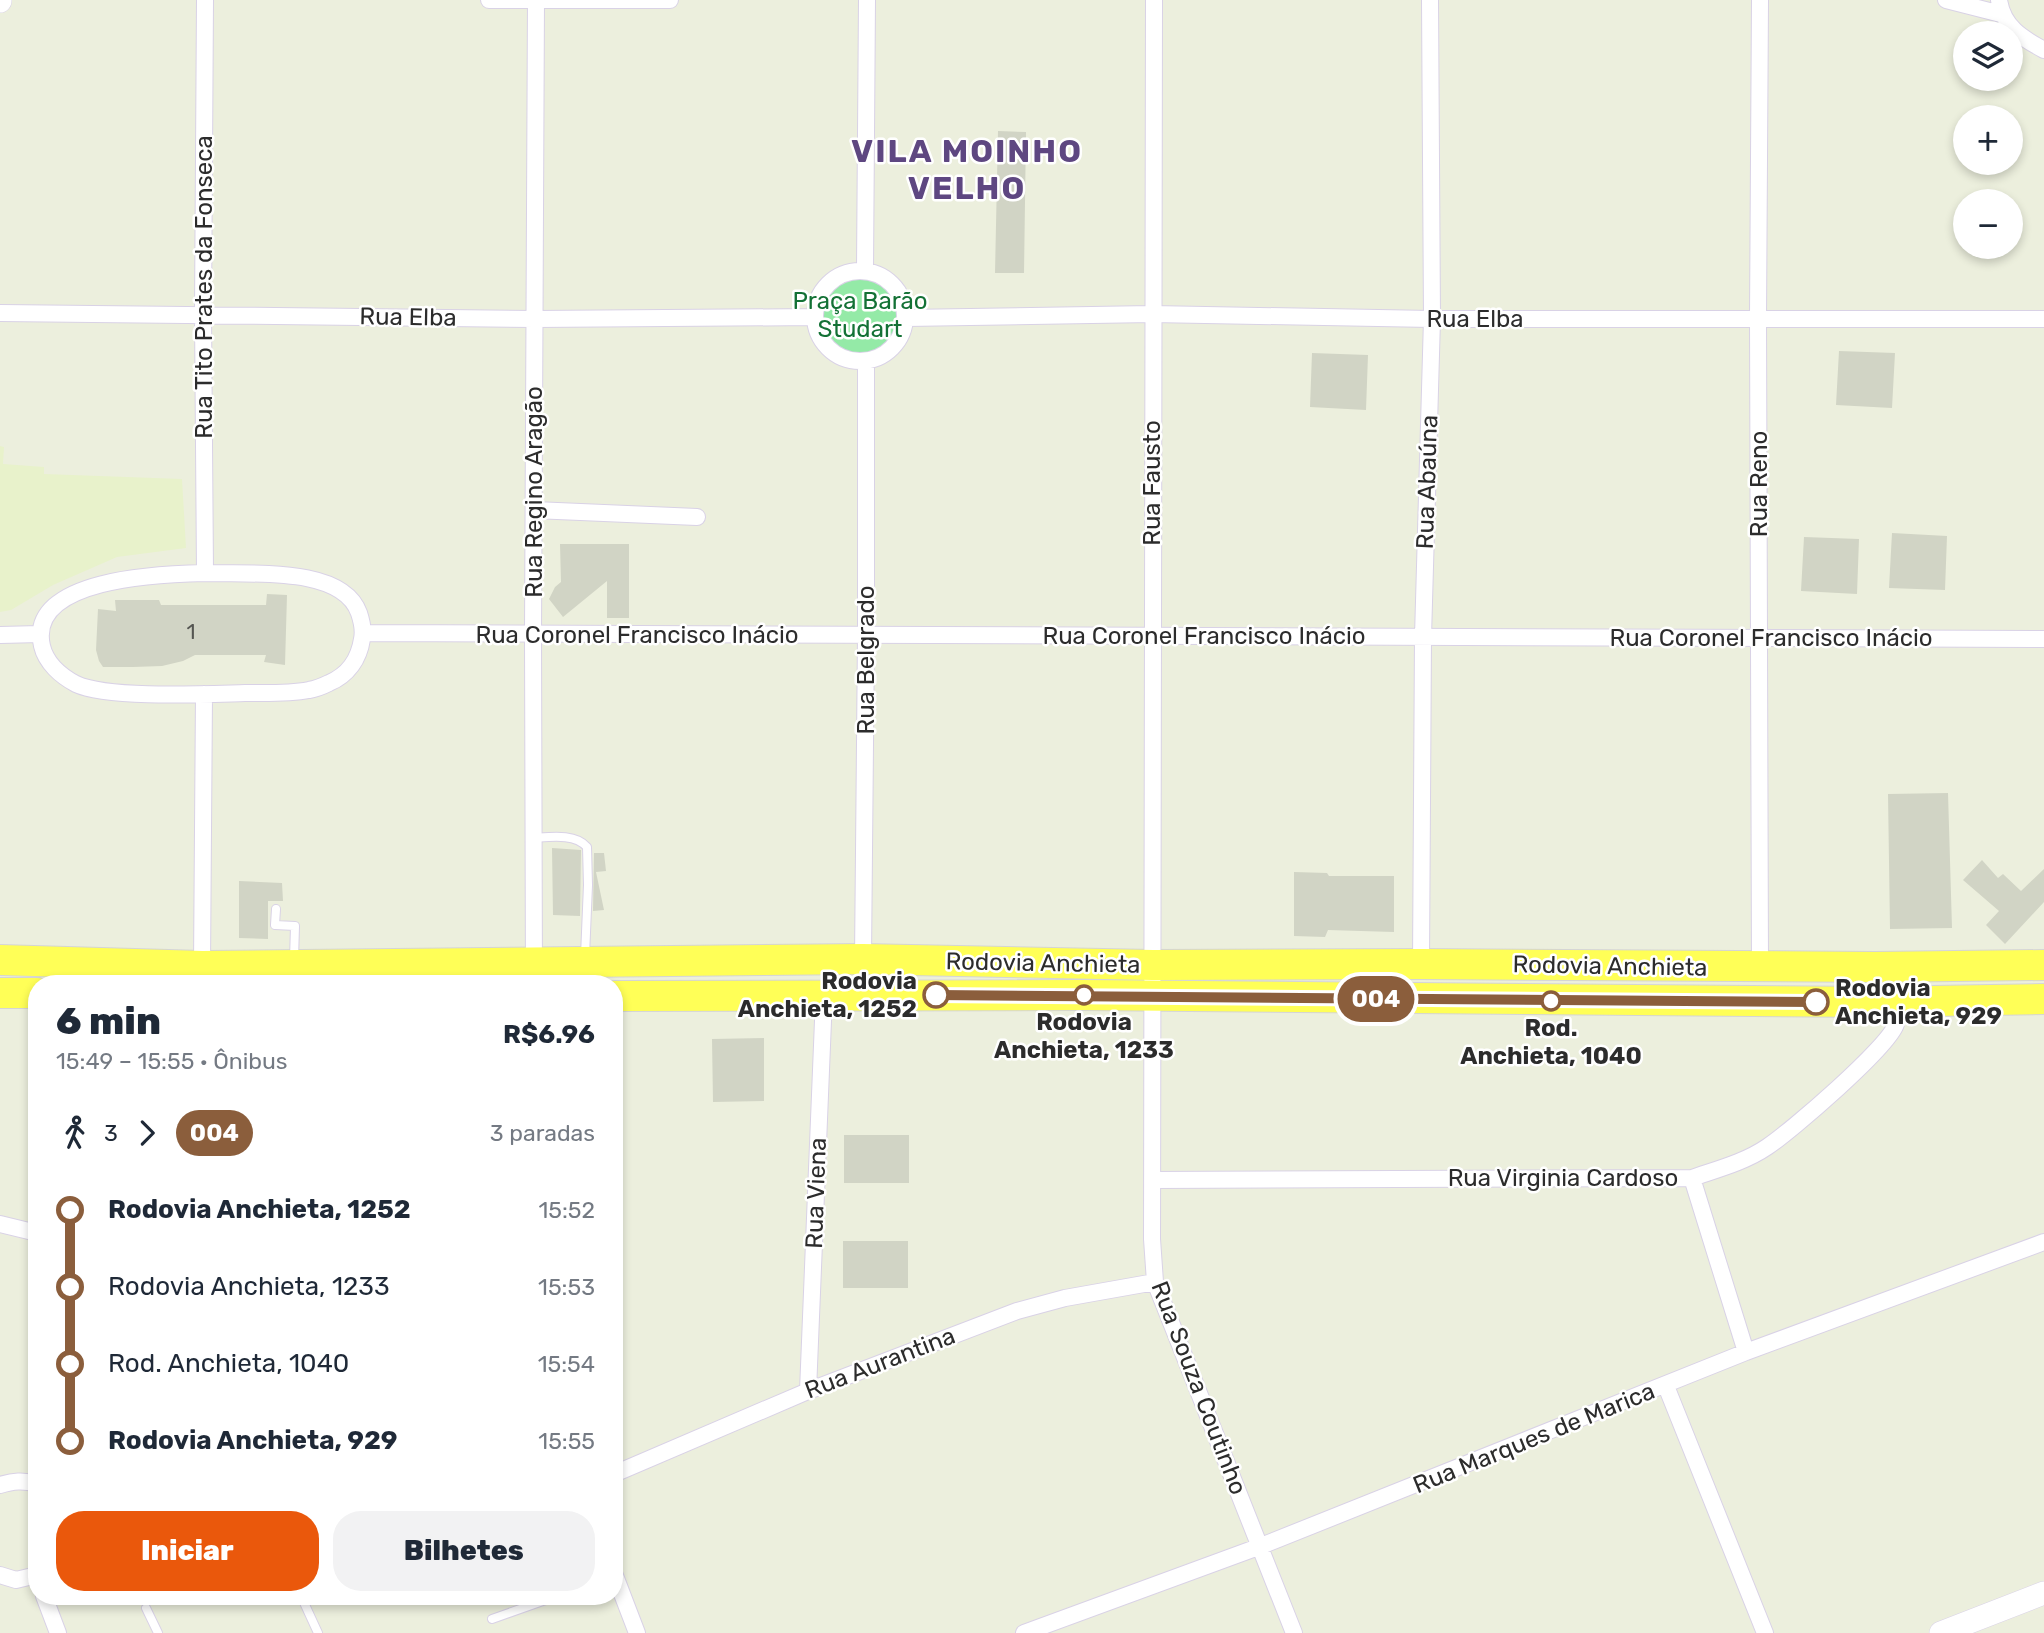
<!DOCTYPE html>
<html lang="pt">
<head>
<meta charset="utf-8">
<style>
	body { margin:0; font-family:Rubik,sans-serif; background:#f2f2f3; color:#1f2937; height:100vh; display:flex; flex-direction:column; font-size:26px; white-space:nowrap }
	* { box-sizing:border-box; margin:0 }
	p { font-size:23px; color:#747a83 }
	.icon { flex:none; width:38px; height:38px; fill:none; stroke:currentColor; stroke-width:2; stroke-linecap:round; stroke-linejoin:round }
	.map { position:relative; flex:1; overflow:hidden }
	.panel { position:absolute; left:28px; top:975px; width:595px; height:630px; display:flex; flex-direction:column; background:#fff; border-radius:28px; box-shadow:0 4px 10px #0003 }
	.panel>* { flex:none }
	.badge { padding:0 14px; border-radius:23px; font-size:24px; line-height:46px }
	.fabs { position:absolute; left:1953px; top:21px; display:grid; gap:14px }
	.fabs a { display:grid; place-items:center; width:70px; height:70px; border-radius:50%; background:#fff; box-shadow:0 4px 10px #0003; font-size:35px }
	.map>.badge { position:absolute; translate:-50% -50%; box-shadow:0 0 0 4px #fff }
	.legs { display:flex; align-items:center; gap:10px; height:77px; padding:0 28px; font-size:23px }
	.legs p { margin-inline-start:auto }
	.overview { display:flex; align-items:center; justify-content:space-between; height:119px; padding:0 28px }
	h1 { font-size:38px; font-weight:800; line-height:52px }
	.cta { display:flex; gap:14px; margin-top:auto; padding:14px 28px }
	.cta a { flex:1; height:80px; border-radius:28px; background:#ea580c; color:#fff; font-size:28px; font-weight:800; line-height:80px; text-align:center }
	.cta a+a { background:#f2f2f3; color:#1f2937 }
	ul { padding:0 28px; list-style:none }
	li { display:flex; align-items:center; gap:24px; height:77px; font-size:26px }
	li i { display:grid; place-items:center; width:10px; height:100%; margin:0 9px; background:currentColor }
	li i::after { content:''; width:18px; height:18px; margin:-9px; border:5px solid; border-radius:50%; background:#fff }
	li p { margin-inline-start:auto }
	li:first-child i { background:linear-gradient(#0000 50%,currentColor 0) }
	li:last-child i { background:linear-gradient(currentColor 50%,#0000 0) }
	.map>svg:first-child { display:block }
</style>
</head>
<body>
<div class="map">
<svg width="2044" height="1633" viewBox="0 0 2044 1633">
	<rect width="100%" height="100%" fill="#ecefdd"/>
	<path fill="#e8f2cb" d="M0 446 4 447 3 464 44 467V474L182 479 186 548 117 557 53 585 11 610 0 612Z"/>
	<path fill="#94eaa7" d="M822 315a38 38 0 1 1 76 0a38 38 0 1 1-76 0Z"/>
	<path fill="#d1d4c5" d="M998 131 1026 132 1024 273H995Z
		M1839 351 1895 353 1892 408 1836 405Z
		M1312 353 1368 355 1366 410 1310 407Z
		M1892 533 1947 536 1945 590 1889 588Z
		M1804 537 1859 539 1857 594 1801 591Z
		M560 544H629V618H607V581L563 617 549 599 555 587 561 582Z
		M267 594 287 595 285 665 264 662 266 655H195L183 661 162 666 133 667H103L99 661 96 650 98 609 116 611 115 600H159L161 605H266Z
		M1948 793 1952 928 1890 929 1888 794Z
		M552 848 581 850 580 916 553 915Z
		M594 853H604L606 871 596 872 604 910 593 911Z
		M1982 860 1998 878 2003 874 2021 891 2044 869V902L2005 944 1986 925 1999 911 1963 880Z
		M1294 872 1327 873 1329 876H1394V932L1328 930 1325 937 1294 936Z
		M239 881 282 883 283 901H268V939L239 938Z
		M764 1038V1101L713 1102 712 1039Z
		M844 1135H909V1183H844Z
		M843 1241H908V1288H843Z"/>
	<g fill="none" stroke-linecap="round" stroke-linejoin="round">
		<g stroke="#d9d2e6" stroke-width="10">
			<path id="lane" d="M533 838C550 837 575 833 587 847L588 885 585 956
				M276 909 275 925 295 926 294 959
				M301 1596 318 1633
				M146 1608 158 1633
				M492 1619 557 1596"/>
		</g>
		<g stroke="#d9d2e6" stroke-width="18">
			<path id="street" d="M489 0H670
				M1154 0 1152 1239 1155 1282 1294 1633
				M1760 0 1758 318 1760 967
				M1946 0 2001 14
				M1999 0C2003 27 2022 38 2044 50
				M865 270 867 0
				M815 316a45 45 0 1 1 90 0a45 45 0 1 1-90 0Z
				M0 313 535 319 815 317
				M906 318 1152 314 1432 319H2044
				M534 510 697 517
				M205 573C248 575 342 565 359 613 362 622 364 630 362 639 359 659 348 675 329 683 323 686 315 689 309 690 288 694 266 693 245 693 207 694 108 699 76 684 61 676 46 663 42 646 26 578 161 574 205 573Z
				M205 573 203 314 205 0
				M364 633 2044 639
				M0 635 40 634
				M863 959 866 636V361
				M1421 964 1423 637 1432 319 1430 0
				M202 966 204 694
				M534 984 533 635 536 0
				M1692 1178 1746 1352
				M1152 1180 1692 1178C1718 1169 1745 1162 1767 1147 1790 1132 1890 1046 1896 1024 1897 1018 1896 1009 1896 1002
				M0 1224 37 1233
				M1666 1386 1765 1633
				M808 1391 824 996
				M614 1474 808 1391 1017 1311 1065 1298 1155 1282
				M0 1485C13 1481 23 1480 37 1484
				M614 1573 637 1633
				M0 1575 16 1580 37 1575
				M44 1596 58 1633
				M1024 1633 1261 1546 1746 1352 2044 1242"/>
		</g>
		<g stroke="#d9d2e6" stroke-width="24">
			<path id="secondary" d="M0 1V0
				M1941 1633 2044 1593"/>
		</g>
		<g stroke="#d5d5d5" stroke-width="32">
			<path id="highway" d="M0 960 202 966 863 959 1153 965 1421 964 1875 967 2044 965
				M0 993H37
				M614 996 1081 995 1875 1002 2044 999"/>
		</g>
		<use href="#lane" stroke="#fff" stroke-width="8"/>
		<use href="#street" stroke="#fff" stroke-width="16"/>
		<use href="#secondary" stroke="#fff" stroke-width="23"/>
		<use href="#highway" stroke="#ffff57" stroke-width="30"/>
	</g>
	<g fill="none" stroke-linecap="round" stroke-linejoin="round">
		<g stroke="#fff" stroke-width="16">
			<path id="line-1" d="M936 995 1816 1002"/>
		</g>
		<use href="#line-1" stroke="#8b5e3c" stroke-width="10"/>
	</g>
	<g fill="#fff" stroke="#8b5e3c" stroke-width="3.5">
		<circle cx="936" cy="995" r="12"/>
		<circle cx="1084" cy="995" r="9"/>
		<circle cx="1551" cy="1001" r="9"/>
		<circle cx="1816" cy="1002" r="12"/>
	</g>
	<g text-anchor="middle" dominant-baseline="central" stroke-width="5" stroke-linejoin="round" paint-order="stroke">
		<g font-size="21" fill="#555652">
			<text x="191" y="631">1</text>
		</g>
		<g font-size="24" fill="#2c2c2c" stroke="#fff">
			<text transform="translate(204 287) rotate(-90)">Rua Tito Prates da Fonseca</text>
			<text transform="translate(408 317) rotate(1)">Rua Elba</text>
			<text x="1475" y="319">Rua Elba</text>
			<text transform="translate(1427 482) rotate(-88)">Rua Abaúna</text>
			<text transform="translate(1152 483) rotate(-90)">Rua Fausto</text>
			<text transform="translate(1759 484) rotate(-90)">Rua Reno</text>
			<text transform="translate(534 492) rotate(-90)">Rua Regino Aragão</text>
			<text x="637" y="635">Rua Coronel Francisco Inácio</text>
			<text x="1204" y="636">Rua Coronel Francisco Inácio</text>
			<text x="1771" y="638">Rua Coronel Francisco Inácio</text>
			<text transform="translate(866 660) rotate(-90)">Rua Belgrado</text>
			<text transform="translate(1043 963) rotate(1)">Rodovia Anchieta</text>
			<text transform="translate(1610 966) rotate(1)">Rodovia Anchieta</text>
			<text x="1563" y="1178">Rua Virginia Cardoso</text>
			<text transform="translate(816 1193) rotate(-88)">Rua Viena</text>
			<text transform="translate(880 1363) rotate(-21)">Rua Aurantina</text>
			<text transform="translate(1199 1388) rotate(69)">Rua Souza Coutinho</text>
			<text transform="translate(1534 1438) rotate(-22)">Rua Marques de Marica</text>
		</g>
		<g font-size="24" fill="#137135" stroke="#fff">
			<text x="860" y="301">Praça Barão<tspan x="860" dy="28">Studart</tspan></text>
		</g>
		<g font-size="24" font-weight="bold" fill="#2c2c2c" stroke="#fff">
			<text x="917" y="981" text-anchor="end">Rodovia<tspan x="917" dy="28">Anchieta, 1252</tspan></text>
			<text x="1835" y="988" text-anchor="start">Rodovia<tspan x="1835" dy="28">Anchieta, 929</tspan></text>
			<text x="1084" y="1022">Rodovia<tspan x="1084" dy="28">Anchieta, 1233</tspan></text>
			<text x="1551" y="1028">Rod.<tspan x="1551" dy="28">Anchieta, 1040</tspan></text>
		</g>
		<g font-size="32" font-weight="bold" letter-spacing="2" fill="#5e4781" stroke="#fff">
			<text x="967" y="151">VILA MOINHO<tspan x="967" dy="37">VELHO</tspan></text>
		</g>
	</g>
</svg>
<div class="fabs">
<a><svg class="icon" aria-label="layers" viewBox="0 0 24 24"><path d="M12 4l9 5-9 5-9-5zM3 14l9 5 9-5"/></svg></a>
<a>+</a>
<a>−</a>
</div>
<b class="badge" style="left:1376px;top:999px;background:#8b5e3c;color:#fff">004</b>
<section class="panel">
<div class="overview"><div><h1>6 min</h1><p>15:49 – 15:55 · Ônibus</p></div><b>R$6.96</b></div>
<div class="legs"><svg class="icon" aria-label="walk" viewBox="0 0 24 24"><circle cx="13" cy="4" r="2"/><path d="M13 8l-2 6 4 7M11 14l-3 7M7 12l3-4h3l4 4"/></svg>3<svg class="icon" aria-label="forward" viewBox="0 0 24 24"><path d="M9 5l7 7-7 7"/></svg><b class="badge" style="background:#8b5e3c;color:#fff">004</b><p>3 paradas</p></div>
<ul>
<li><i style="color:#8b5e3c"></i><b>Rodovia Anchieta, 1252</b><p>15:52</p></li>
<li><i style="color:#8b5e3c"></i><span>Rodovia Anchieta, 1233</span><p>15:53</p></li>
<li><i style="color:#8b5e3c"></i><span>Rod. Anchieta, 1040</span><p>15:54</p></li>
<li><i style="color:#8b5e3c"></i><b>Rodovia Anchieta, 929</b><p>15:55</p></li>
</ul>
<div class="cta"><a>Iniciar</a><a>Bilhetes</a></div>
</section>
</div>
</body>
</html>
